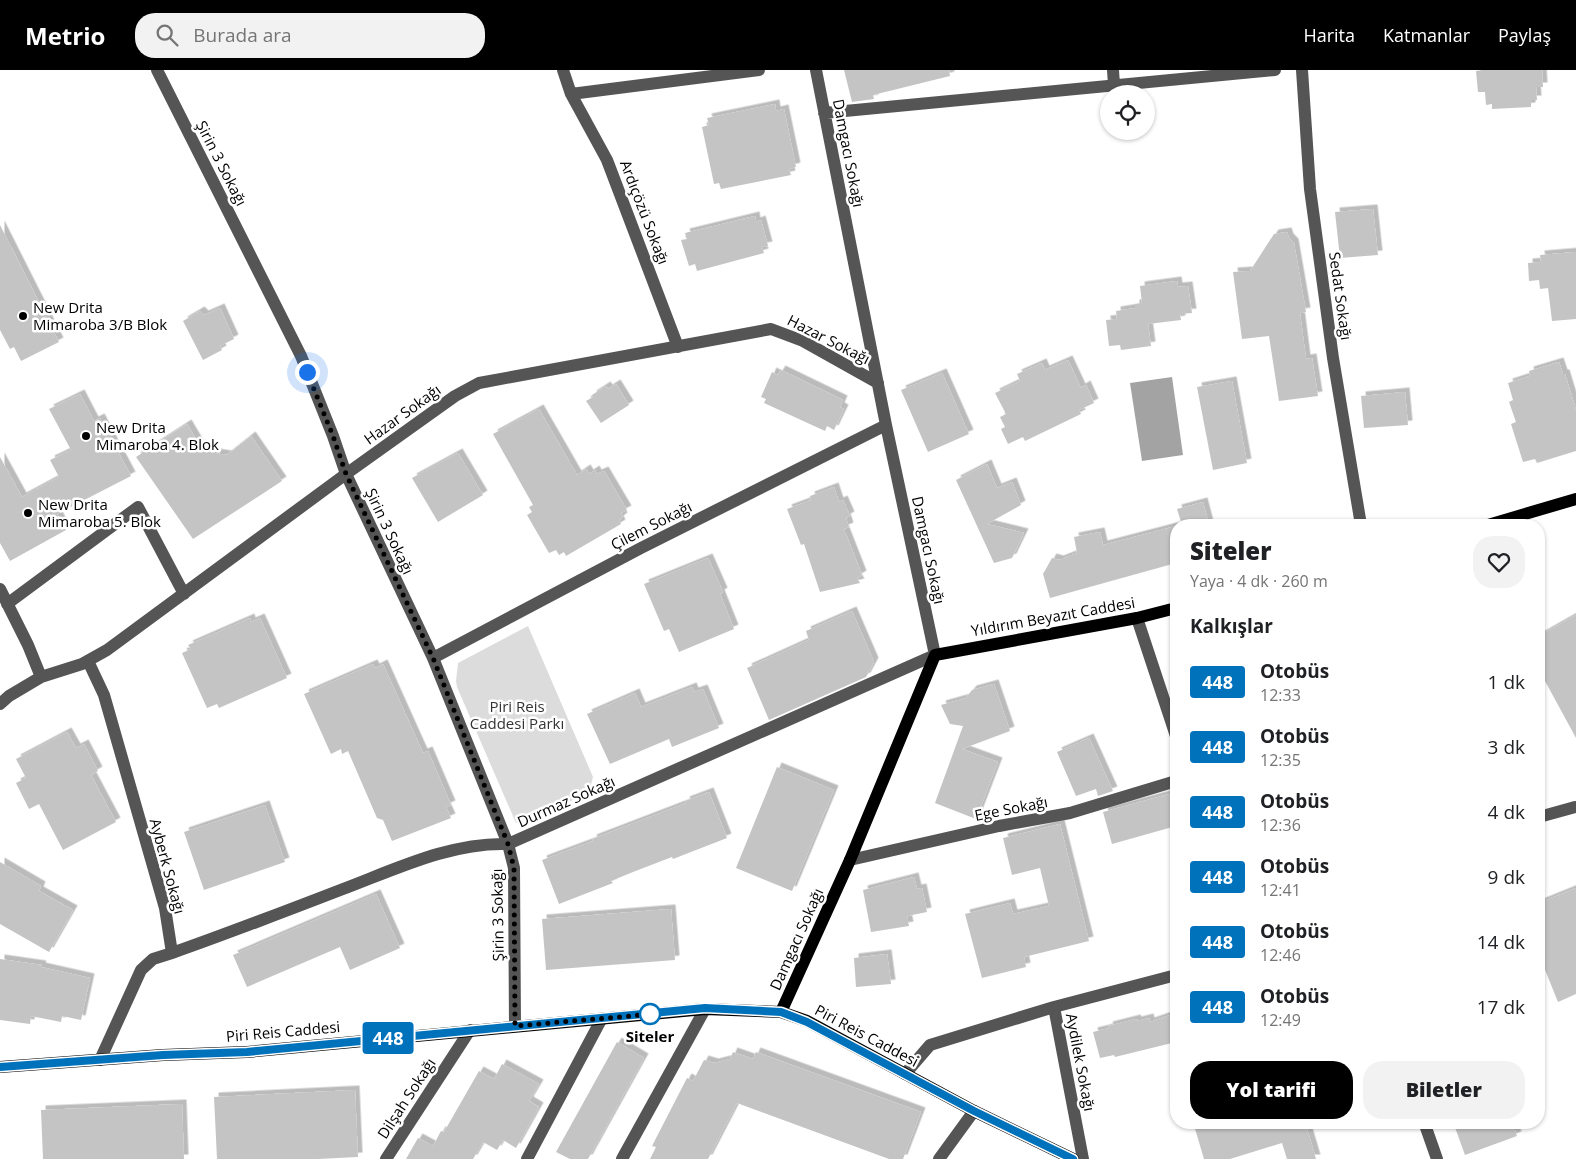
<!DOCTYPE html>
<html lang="tr">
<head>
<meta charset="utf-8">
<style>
	body { margin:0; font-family:"Open Sans",sans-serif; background:#f2f2f2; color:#202124; height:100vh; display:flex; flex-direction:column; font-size:19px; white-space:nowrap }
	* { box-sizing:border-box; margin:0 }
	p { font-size:16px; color:#757577 }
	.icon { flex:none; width:28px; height:28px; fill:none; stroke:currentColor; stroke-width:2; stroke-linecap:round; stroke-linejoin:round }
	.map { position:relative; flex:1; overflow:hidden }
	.panel { position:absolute; left:1170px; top:449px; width:375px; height:610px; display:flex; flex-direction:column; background:#fff; border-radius:20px; box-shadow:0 1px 4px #0004 }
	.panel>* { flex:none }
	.badge { padding:0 10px; border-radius:4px; font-size:18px; line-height:32px }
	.fabs { position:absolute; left:1100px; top:15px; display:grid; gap:10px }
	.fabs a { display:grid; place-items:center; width:55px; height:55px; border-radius:50%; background:#fff; box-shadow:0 1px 4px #0004; font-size:25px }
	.you { position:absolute; width:25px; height:25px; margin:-12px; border:4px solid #fff; border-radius:50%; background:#1a73e8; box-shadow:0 0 0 8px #1a73e833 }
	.map>.badge { position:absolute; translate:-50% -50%; box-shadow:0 0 0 2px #fff }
	h2 { padding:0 20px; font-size:19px; line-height:45px }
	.round { display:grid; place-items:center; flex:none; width:52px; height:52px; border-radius:20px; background:#f2f2f2 }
	.summary { display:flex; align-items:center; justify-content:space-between; height:85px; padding:0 20px }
	h1 { font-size:24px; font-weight:800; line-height:38px }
	.cta { display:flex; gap:10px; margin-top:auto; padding:10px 20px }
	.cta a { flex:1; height:58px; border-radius:20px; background:#000; color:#fff; font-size:20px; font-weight:800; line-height:58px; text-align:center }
	.cta a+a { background:#f2f2f2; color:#202124 }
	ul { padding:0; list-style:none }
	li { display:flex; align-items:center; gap:15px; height:65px; padding:0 20px }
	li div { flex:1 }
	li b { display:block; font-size:19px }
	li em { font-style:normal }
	li .badge { min-width:55px; font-weight:700; text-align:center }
	header { display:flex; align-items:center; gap:30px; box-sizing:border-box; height:70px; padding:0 25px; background:#000; color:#fff }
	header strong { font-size:24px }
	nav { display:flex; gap:28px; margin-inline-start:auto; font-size:18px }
	.search { width:350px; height:45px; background:#f2f2f2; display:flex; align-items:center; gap:12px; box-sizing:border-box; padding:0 18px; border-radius:20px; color:#757577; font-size:19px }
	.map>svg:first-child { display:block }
</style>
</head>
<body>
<header>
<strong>Metrio</strong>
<div class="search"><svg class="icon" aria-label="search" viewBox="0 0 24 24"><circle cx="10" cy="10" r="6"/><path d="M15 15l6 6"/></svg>Burada ara</div>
<nav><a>Harita</a><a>Katmanlar</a><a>Paylaş</a></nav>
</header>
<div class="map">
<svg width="1576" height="1089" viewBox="0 0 1576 1089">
	<defs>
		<filter id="shadow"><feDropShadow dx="4.5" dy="-4.5" stdDeviation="0" flood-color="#0004"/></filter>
	</defs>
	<rect width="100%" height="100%" fill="#fff"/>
	<path fill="#dcdcdc" d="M528 556 593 707 589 722 583 726 516 753 457 617 456 611 458 593Z"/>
	<path fill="#a3a3a3" d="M1172 307 1183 385 1142 391 1130 313Z"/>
	<path fill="#c4c4c4" filter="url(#shadow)" d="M844 0H949L950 6 873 25 874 29 852 32Z
		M1483 0H1542L1543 17H1536L1537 30H1531V37L1492 39V34L1486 35 1485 22H1478L1476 1Z
		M775 34 776 41 784 39 796 97 789 99 791 105 721 119 719 113 714 114 702 57 709 55 707 48Z
		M1373 139 1378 185 1340 188 1335 142Z
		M755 146 756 152 761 150 768 176 762 177 764 183 697 201 695 194 689 196 681 170 687 169 685 163Z
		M0 155 59 272 21 291 14 277 10 279 0 260Z
		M1287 162 1289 168 1294 173 1306 242 1300 243 1306 289 1312 288 1318 326 1279 331 1269 266 1242 269 1233 202 1250 201 1274 164Z
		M1576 182V249L1552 251 1548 218 1540 219 1539 210 1529 211 1528 193 1541 192 1540 185Z
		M1177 211 1178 217 1188 216 1192 243 1180 244 1181 250 1148 254 1151 276 1121 280 1120 275 1109 276 1106 250 1117 249 1116 241 1135 238V234L1142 233 1140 216Z
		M220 238 234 269 220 276 222 280 203 290 183 251 200 241 204 245Z
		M1068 290 1081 318 1086 315 1094 333 1079 340 1081 344 1025 371 1023 367 1008 374 1001 359 1005 357 1000 347 1006 344 995 323 1020 311 1017 304 1042 293 1045 300Z
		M1559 292 1563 304H1565L1576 340V381L1537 393 1535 389 1523 392 1511 354 1516 352 1509 332 1513 330 1508 313 1530 306 1529 301Z
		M781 300 843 330 840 337 844 339 834 360 827 356 825 361 764 333 766 329 761 327 772 302 778 305Z
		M942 303 969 364 928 382 901 320Z
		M1232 311 1247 393 1213 400 1197 317Z
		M616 314 629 335 601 353 586 331 593 327 592 325 606 316 608 319Z
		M1405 322 1408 355 1364 358 1361 326Z
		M80 324 94 351 100 348 131 406 57 444 66 460 10 491 0 473V387L22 427 59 407 50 390 71 380 49 339Z
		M539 339 577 405 586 399 589 404 595 400 597 404 604 401 627 440 621 443 623 447 619 450 621 454 566 486 564 482 559 485 556 480 549 483 527 445 532 442 529 437 533 435 493 364Z
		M187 354 203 381 227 385 251 366 282 411 193 469 136 387Z
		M458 383 483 425 438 452 412 408Z
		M987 394 997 418 1012 412 1021 435 987 454 1024 463 1012 488 994 493 956 410Z
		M834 417 839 432 843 430 850 446 846 448 849 457 844 459 862 505 857 508 860 513 820 522 804 474 801 475 787 439 811 430 810 426Z
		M1203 432 1209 455H1182L1177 439Z
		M1176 456V493L1050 528 1043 504 1052 488 1059 490 1077 483 1074 467 1100 462 1103 475Z
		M708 488 723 522 720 524 734 559 679 582 669 559 664 561 644 514Z
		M852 541 874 592 866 607 769 650 747 598 809 570 806 561Z
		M1576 545V668L1539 600V566Z
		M250 548 251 552 260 548 287 608 219 638 217 634 207 638 182 583 191 579 188 575Z
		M373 594 375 598 383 594 423 683 428 681 451 735 446 737 451 748 392 771 383 750 377 748 348 681 342 684 341 679 331 684 304 624Z
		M994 614 1010 661 962 679 998 692 976 749 935 733 963 656 950 654 941 635 966 628 972 620Z
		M692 617 694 622 703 619 719 658 672 677 669 669 610 694 587 644 635 623 641 637Z
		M67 662 76 678 84 674 98 701 91 705 116 752 63 780 39 734 29 739 16 713 26 708 16 689Z
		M1089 668 1113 721 1098 726 1096 719 1076 726 1057 682Z
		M777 697 834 720 792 821 736 798Z
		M709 722 727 768 673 789 672 787 633 802 611 811 613 813 559 834 542 790 593 771 592 769 686 733 685 731Z
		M1169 724 1176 750V756L1112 774 1103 742Z
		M265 735 285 792 204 820 184 762Z
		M1060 754 1089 871 1024 887 1026 897 982 908 965 844 1010 833 1013 844 1049 836 1040 798 1012 805 1003 768Z
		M0 792 41 816 39 821 73 840 49 882 0 854Z
		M914 807 917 819 922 818 927 842 907 846 909 856 871 862 863 820Z
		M1576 818V924L1558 932 1539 885V833Z
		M376 824 400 878 350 900 340 877 247 917 233 885Z
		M671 839 675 890 546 900 542 849Z
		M887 884 891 914 856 917 854 888Z
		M0 889 42 895 41 897 90 908 81 950 62 946 61 952 31 946 30 954 0 950Z
		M1176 943V972L1115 987 1114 985 1100 988 1093 962 1109 958 1108 956 1136 949 1137 951 1149 948 1150 952Z
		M617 972 644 988 588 1089H570L556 1082Z
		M733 982 753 989 756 982 921 1042 903 1089H889L737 1033 708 1089H650L656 1077 652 1076 687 1008 693 1011 704 990 714 993 730 989Z
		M502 994 539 1014 529 1031 539 1037 516 1078 503 1070 497 1080 483 1072 473 1089H406L418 1068 433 1076 441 1061 444 1062 479 1001 494 1009Z
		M355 1020 358 1087 318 1089H217L214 1027Z
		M182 1034 184 1089H43L41 1040Z
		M1193 1052H1305L1316 1089H1287L1282 1073 1230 1089H1204Z
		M1453 1052H1512L1517 1066 1465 1085Z"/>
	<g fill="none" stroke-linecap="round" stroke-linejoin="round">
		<path stroke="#555" stroke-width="12" d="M157 0 301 286 333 366 346 404 433 588 508 774 514 798 515 956
			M563 0 571 24 607 90 678 277
			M1113 0 1114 15
			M1302 0 1310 119 1333 288 1361 455
			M571 24 759 0
			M824 43 1275 0
			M0 519 28 575 41 607
			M7 534 138 437 184 524
			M1137 548 1176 666
			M433 588 641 478 886 355
			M88 591 104 625 165 838 172 883 153 889 141 900 100 990
			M0 634 9 626 41 607 82 594 107 580 346 404 455 326 479 313 771 259 803 271 878 313
			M1539 747 1575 737
			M850 790 999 756 1070 743 1176 711
			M172 883C229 863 286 841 343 819 396 799 451 772 508 774L935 585 886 355 816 0
			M905 1004 930 975 1054 937
			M1424 1052 1437 1089
			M386 1089 470 960
			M527 1089 601 950
			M622 1089 705 939
			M939 1089 974 1041
			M1083 1089 1054 937 1176 905"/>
		<path stroke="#000" stroke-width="12" d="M1488 455 1576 429
			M781 942 850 790 935 585 1137 548 1176 538
			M0 997 163 985 247 982 705 939 781 942 807 951 974 1041 1073 1089"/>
	</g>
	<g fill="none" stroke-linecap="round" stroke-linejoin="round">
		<g stroke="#fff" stroke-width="11">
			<path id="line" d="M0 997 163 985 247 982 705 938 781 942 807 952 974 1041 1073 1089"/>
		</g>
		<use href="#line" stroke="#0072bc" stroke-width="8"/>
		<path stroke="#000" stroke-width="5" stroke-dasharray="0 9" d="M307 302 333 366 346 404 433 588 508 774 514 798 515 956 653 944H650"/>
	</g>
	<g fill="#000" stroke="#fff" stroke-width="2">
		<circle cx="23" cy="246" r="5"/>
		<circle cx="86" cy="366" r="5"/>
		<circle cx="28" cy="443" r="5"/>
	</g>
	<circle fill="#fff" stroke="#0072bc" stroke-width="2.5" cx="650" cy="944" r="10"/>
	<g text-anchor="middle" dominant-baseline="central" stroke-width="5" stroke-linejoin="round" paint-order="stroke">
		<g font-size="15" fill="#000" stroke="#fff">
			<text transform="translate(849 83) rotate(79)">Damgacı Sokağı</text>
			<text transform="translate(222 93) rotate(63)">Şirin 3 Sokağı</text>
			<text transform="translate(645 142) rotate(69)">Ardıçözü Sokağı</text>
			<text transform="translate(1341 226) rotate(82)">Sedat Sokağı</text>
			<text transform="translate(829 269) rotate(27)">Hazar Sokağı</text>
			<text transform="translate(402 344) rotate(-36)">Hazar Sokağı</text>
			<text transform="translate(651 455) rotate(-27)">Çilem Sokağı</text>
			<text transform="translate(390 461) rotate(65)">Şirin 3 Sokağı</text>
			<text transform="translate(929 480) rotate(78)">Damgacı Sokağı</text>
			<text transform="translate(1053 546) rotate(-10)">Yıldırım Beyazıt Caddesi</text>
			<text transform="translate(566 731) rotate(-24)">Durmaz Sokağı</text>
			<text transform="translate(1011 738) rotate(-11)">Ege Sokağı</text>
			<text transform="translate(168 796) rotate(75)">Ayberk Sokağı</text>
			<text transform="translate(497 845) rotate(-91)">Şirin 3 Sokağı</text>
			<text transform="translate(796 869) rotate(-66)">Damgacı Sokağı</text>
			<text transform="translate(283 961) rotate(-5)">Piri Reis Caddesi</text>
			<text transform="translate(867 965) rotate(28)">Piri Reis Caddesi</text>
			<text transform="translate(1081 992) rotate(79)">Aydilek Sokağı</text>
			<text transform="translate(406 1028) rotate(-57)">Dilşah Sokağı</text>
		</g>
		<g font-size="15" fill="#000" stroke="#fff" text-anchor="start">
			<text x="33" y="237">New Drita<tspan x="33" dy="17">Mimaroba 3/B Blok</tspan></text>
			<text x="96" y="357">New Drita<tspan x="96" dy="17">Mimaroba 4. Blok</tspan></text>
			<text x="38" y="434">New Drita<tspan x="38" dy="17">Mimaroba 5. Blok</tspan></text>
		</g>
		<g font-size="15" fill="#333" stroke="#fff">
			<text x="517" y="636">Piri Reis<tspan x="517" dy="17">Caddesi Parkı</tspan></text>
		</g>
		<g font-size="15" font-weight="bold" fill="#000" stroke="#fff">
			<text x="650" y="966">Siteler</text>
		</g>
	</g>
</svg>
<div class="fabs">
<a><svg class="icon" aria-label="locate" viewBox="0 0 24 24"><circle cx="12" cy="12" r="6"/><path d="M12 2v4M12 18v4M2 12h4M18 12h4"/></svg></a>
</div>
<div class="you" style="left:307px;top:302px"></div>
<b class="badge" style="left:388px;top:968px;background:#0072bc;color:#fff">448</b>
<section class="panel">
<div class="summary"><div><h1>Siteler</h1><p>Yaya · 4 dk · 260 m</p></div><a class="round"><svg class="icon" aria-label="heart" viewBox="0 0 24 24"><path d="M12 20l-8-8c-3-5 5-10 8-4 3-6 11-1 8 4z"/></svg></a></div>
<h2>Kalkışlar</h2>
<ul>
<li><span class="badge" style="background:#0072bc;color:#fff">448</span><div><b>Otobüs</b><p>12:33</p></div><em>1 dk</em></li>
<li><span class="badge" style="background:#0072bc;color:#fff">448</span><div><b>Otobüs</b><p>12:35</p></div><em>3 dk</em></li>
<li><span class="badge" style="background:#0072bc;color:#fff">448</span><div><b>Otobüs</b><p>12:36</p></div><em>4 dk</em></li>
<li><span class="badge" style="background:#0072bc;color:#fff">448</span><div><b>Otobüs</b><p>12:41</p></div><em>9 dk</em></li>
<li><span class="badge" style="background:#0072bc;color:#fff">448</span><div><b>Otobüs</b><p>12:46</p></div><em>14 dk</em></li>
<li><span class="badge" style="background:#0072bc;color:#fff">448</span><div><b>Otobüs</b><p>12:49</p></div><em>17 dk</em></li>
</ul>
<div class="cta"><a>Yol tarifi</a><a>Biletler</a></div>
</section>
</div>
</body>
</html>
